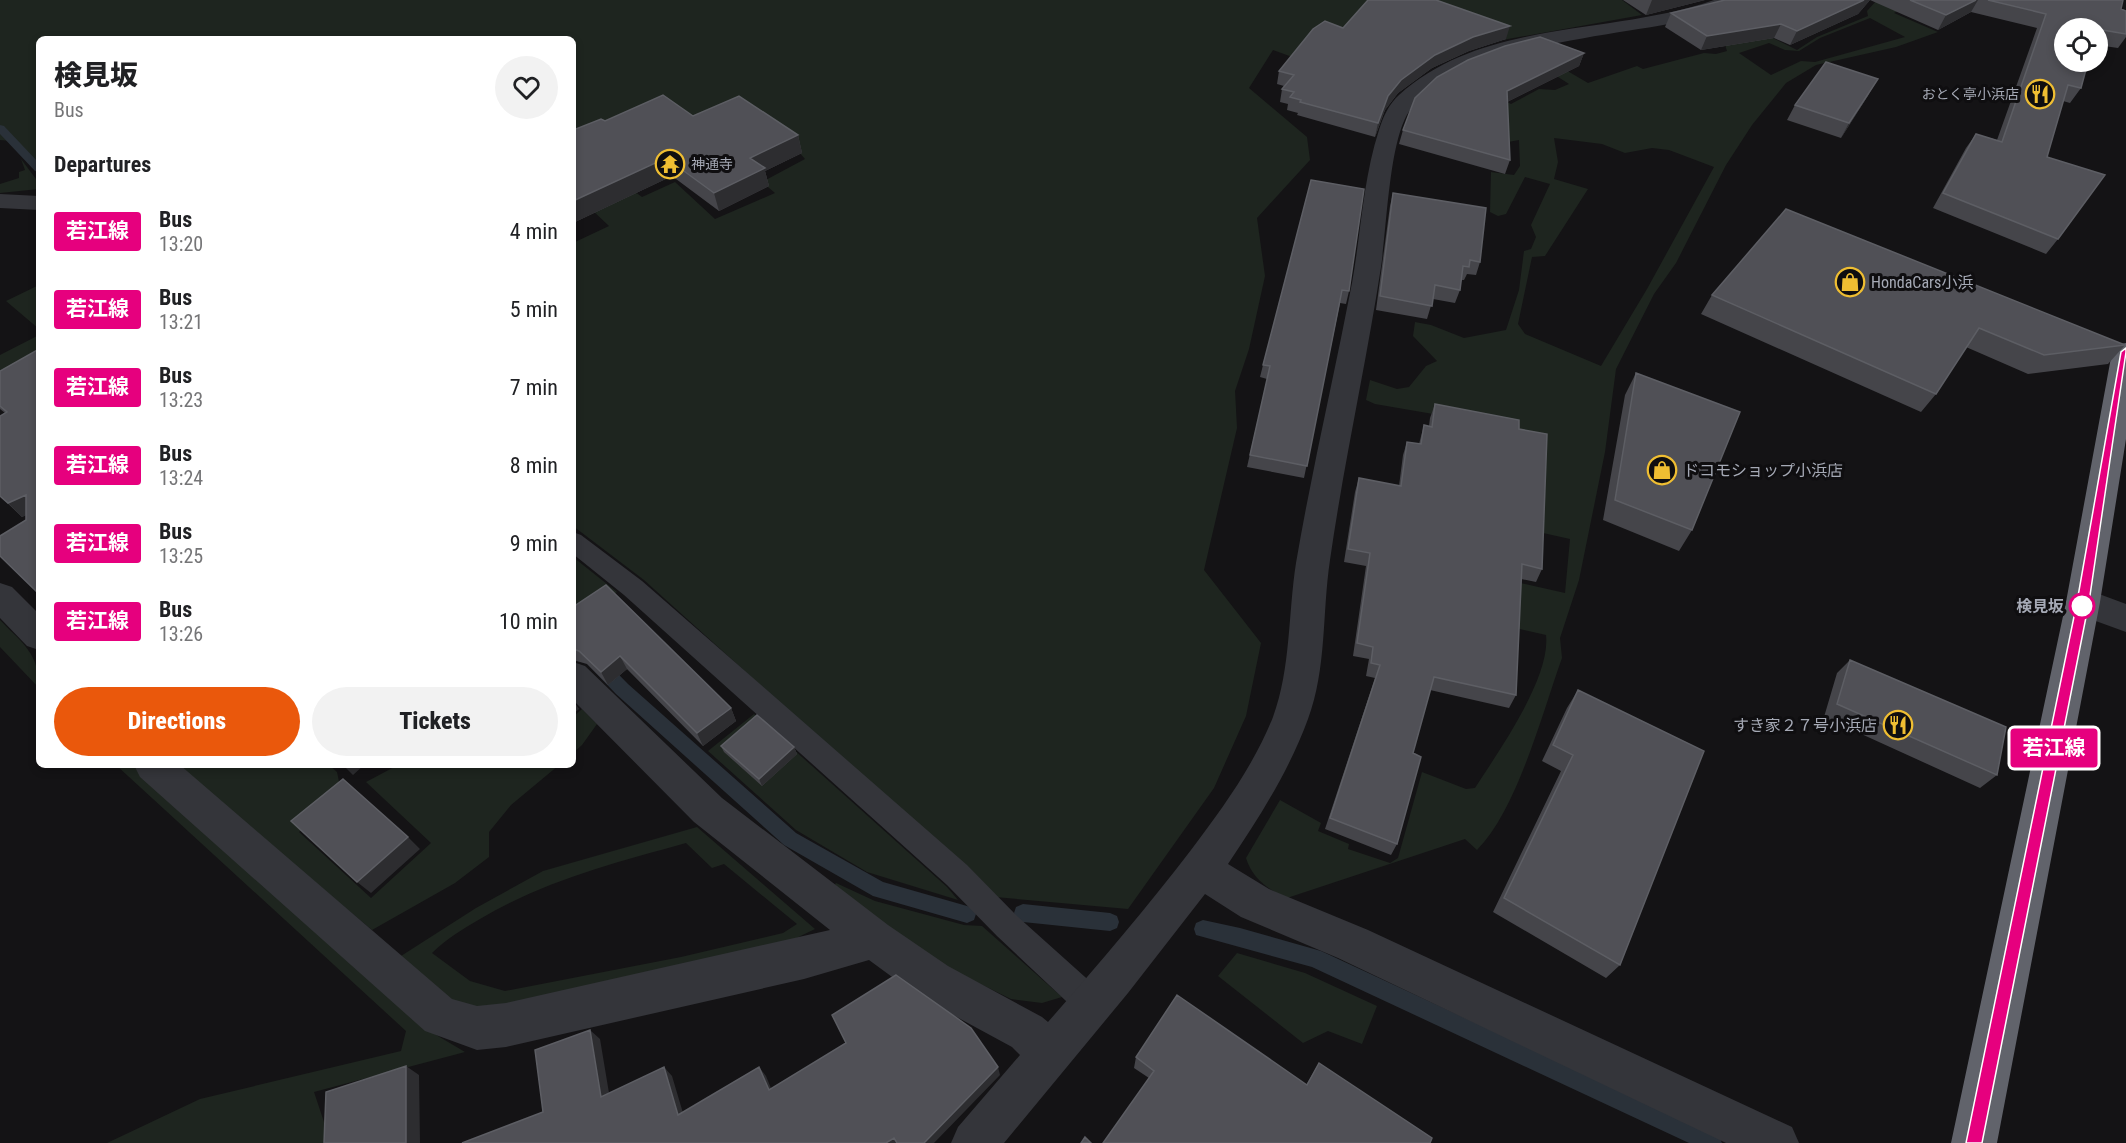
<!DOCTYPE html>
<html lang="en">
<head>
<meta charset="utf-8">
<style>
	body { margin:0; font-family:"Roboto Condensed","Noto Sans JP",sans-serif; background:#f2f2f2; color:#202124; height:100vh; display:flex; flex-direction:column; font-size:22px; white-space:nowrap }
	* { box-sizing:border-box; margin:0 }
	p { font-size:20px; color:#757577 }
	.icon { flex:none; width:33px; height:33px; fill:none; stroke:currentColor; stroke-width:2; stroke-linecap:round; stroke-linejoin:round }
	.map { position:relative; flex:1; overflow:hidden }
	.sheet { position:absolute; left:36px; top:36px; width:540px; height:732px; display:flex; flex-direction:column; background:#fff; border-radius:9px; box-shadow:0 3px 9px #0003 }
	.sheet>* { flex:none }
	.badge { padding:0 12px; border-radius:4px; font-size:21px; line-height:39px }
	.buttons { position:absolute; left:2054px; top:18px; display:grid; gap:12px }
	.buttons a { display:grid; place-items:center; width:54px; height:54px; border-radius:50%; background:#fff; box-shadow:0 3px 9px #0003; font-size:30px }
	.map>.badge { position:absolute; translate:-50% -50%; box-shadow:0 0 0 3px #fff }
	h2 { padding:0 18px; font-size:22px; line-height:54px }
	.round { display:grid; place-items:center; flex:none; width:63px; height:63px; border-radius:32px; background:#f2f2f2 }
	.head { display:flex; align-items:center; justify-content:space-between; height:102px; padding:0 18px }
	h1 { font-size:28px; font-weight:800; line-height:45px }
	.primary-button { display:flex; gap:12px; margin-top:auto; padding:12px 18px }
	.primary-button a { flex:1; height:69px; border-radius:36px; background:#ea580c; color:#fff; font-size:24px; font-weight:800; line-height:69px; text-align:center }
	.primary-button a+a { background:#f2f2f2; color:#202124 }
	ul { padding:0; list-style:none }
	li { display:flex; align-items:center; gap:18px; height:78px; padding:0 18px }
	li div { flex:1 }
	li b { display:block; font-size:22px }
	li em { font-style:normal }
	li .badge { min-width:66px; font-weight:700; text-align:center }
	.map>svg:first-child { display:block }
</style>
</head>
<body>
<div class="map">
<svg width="2126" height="1143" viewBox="0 0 2126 1143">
	<rect width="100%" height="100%" fill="#141315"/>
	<path fill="#1e251f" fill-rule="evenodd" d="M0 0H1375L1328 70 1273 50 1249 88 1307 137 1310 160 1257 218 1265 276 1249 349 1235 391 1237 428 1204 570 1261 643 1246 716 1214 788 1128 909 995 897 644 580 573 526V243L609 226 591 209 620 181 642 197 675 182 715 219 775 193 762 182 805 159 783 134 609 133 573 128V39H39V169L11 141 0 140Z
		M1439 0H1622L1642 15 1497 41 1431 9Z
		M1877 0 1912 3 1894 13 1938 32 1896 47 1816 65 1786 83 1752 125 1726 165 1676 263 1654 294 1616 369 1605 452 1579 580 1560 638 1562 658C1542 714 1517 810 1477 850L1465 839 1287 898C1268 890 1252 878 1246 858L1280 800 1321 823 1318 831 1349 844 1348 849 1390 863 1398 858 1422 772 1466 789 1475 788C1498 752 1551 678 1546 635L1498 624 1507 580 1565 593 1570 539 1471 517 1439 415 1375 404 1366 400 1370 380 1397 389 1409 387 1426 366 1437 361 1413 336 1415 322 1431 325 1464 338 1506 330 1519 290 1524 251 1531 249 1536 237 1531 225 1550 184 1525 177 1506 214 1498 216 1490 212 1491 172 1514 175 1520 166 1519 140 1486 146 1488 92 1511 104 1539 89 1555 90 1569 84 1524 55 1535 52 1588 83 1637 66 1643 69 1704 53 1716 54 1727 51 1725 45 1761 32 1797 50 1817 37 1868 16 1867 11ZM1870 18 1905 37 1815 62 1801 61 1771 75 1739 53 1769 43 1785 50 1799 51 1820 38ZM1554 138 1602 144 1625 153 1652 148 1669 150 1714 167 1647 289 1601 366 1525 334 1518 324 1532 257 1545 256 1588 189 1554 179 1558 162Z
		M21 159 39 183V189L0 193V184L19 178V172L25 170Z
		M39 285V329L6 301Z
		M39 335V366L0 387V355Z
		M573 557 617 592 573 621Z
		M0 620C23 644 39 653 39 688L0 647Z
		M582 709 597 724 582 745 573 753V717Z
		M754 714 947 887 958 900 867 872 796 830 708 751Z
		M116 765H132L421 1026 465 1052 314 1092 324 1122 326 1143H107L200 1099 401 1051 406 1031Z
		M174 765H329L337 772 342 796 299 832 371 898 431 843 366 782 398 765H559L511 805 489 832V857L455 883 372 930Z
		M697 827 815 929 780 946 484 1011 450 1000 401 956 476 908 543 871ZM686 843 712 868 724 864 797 924 783 933 681 957 505 991 470 981 432 953C446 939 463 929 480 919 544 881 614 863 686 843Z
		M836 883 875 901 964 925 982 926 1062 997 1042 1003 1011 999 958 973 910 944 833 887Z
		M1237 953 1305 973 1377 1006 1362 1044 1328 1031 1303 1043 1218 976Z"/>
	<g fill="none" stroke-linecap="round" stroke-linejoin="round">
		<path fill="#2a3139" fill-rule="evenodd" d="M0 125 4 126 39 163V172L35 171 0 134Z
			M573 633 579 634 628 684 796 833 883 882 974 908 976 914 974 920 967 923 873 896 784 845 616 694 573 649Z
			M1023 904 1110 913 1117 916 1119 922 1117 928 1110 931 1023 922 1016 919 1014 913 1016 907Z
			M1203 920 1240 928 1321 951 1719 1136 1722 1143H1689L1312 967 1196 935 1194 929 1196 923Z"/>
		<path fill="#34353a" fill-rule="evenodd" d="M573 532 581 535 642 581 967 865 1017 916 1104 994 1108 1005 1104 1016 1093 1020 1082 1016 997 936 947 885 624 595 573 554Z"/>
		<path fill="#34353a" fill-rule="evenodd" d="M1714 0H1741C1732 12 1709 15 1694 19 1621 36 1455 45 1410 110 1389 139 1387 228 1381 267 1366 365 1344 462 1330 560 1322 613 1327 668 1308 719 1289 771 1259 818 1228 864L1269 889 1368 930 1792 1127 1799 1143H1726L1338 958 1241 917 1205 894 1128 993 1004 1143H951L958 1127 1020 1055 1012 1047 918 996 869 960 804 979 506 1047 477 1050 425 1031 140 777 134 765H180L452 999 477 1006 506 1003 830 930 694 822 573 700V662L585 666 722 798 888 925 948 966 1042 1017 1048 1022C1097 966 1146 909 1191 850 1222 809 1254 765 1273 717 1291 668 1288 614 1296 563 1312 469 1334 377 1352 283 1361 233 1363 179 1379 130 1383 117 1389 104 1399 95 1484 18 1612 36 1714 0Z
			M0 194 39 196V210L0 208Z
			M0 583 12 587 39 614V650L27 646 0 618Z
			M2083 588 2126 604V632L2071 612 2066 602 2071 592Z"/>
		<path fill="#61636b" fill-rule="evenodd" d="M2126 343V439L2100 602 1997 1143H1951L2066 602 2112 352 2116 345Z"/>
	</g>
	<path fill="#45454a" d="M1623 0H1705L1646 15Z
		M1725 0H2123L2121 9 2126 11V37L2118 48 2097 45V28H2064L2081 88 2070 103 2063 101 2047 157 2058 239 2046 254 1933 208 1966 148 1976 134 1997 140 2037 28 1971 12 1938 30 1870 0 1858 14 1790 45 1774 38 1701 50 1665 27 1671 13Z
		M1343 28 1506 39 1469 51 1432 68 1398 93 1385 110 1375 137 1297 115 1298 113 1287 110 1288 104 1280 102 1282 89 1284 86 1277 84 1279 71Z
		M1584 53 1579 66 1507 102 1510 160 1505 174 1399 144 1403 130Z
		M1869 94 1841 138 1787 120 1795 105Z
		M693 116 798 135 802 153 765 171 769 186 719 211 672 176 573 223V127L576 129 605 121Z
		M1311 180 1349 291 1346 304 1340 303 1304 478 1247 467 1267 379 1260 377 1263 365Z
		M1393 193 1480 262 1476 275 1467 274 1464 280H1461L1460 290 1455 303 1433 299 1427 319 1376 310 1390 206Z
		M1712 295 2125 345 2108 364 2028 374 1966 347 1936 394 1921 412 1701 314Z
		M39 349 26 520V515L22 517 0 496 5 413 0 409V371Z
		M1636 373 1692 530 1679 551 1603 520 1625 395Z
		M1435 404 1519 429 1542 569 1536 582 1521 579 1516 695 1509 708 1430 690 1413 753 1397 844 1391 855 1325 829 1375 678 1366 676 1369 659 1353 656 1366 566 1344 562 1355 492 1359 478 1399 486 1403 455 1407 442 1419 444 1424 425 1429 426 1430 418Z
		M573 607 731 708 736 721 703 746 627 669 608 685 587 664 573 660Z
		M1850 660 1997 775 1980 788 1824 717 1837 673Z
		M1578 690 1620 965 1606 978 1493 912 1561 771 1542 761 1567 708Z
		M721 746 794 747 797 754 762 786 724 752Z
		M1136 1057 1306 1085 1319 1063 1430 1143 1149 1078 1134 1068Z"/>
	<path fill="#2d2d30" d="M1652 0H1705L1646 15Z
		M1864 0H1870L1858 14 1790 45 1797 31Z
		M1976 0H1978L1971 12 1938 30 1946 15Z
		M1781 24 1774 38 1701 50 1707 36Z
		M1510 26 1506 39 1469 51 1432 68 1398 93 1385 110 1375 137 1378 123 1388 96 1401 80 1435 55 1473 37Z
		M1584 53 1579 66 1503 104 1507 91Z
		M1878 79 1869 94 1841 138 1849 123Z
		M798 135 802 153 765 171 769 186 719 211 714 193 750 158Z
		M666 158 672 176 573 223V201Z
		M26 495 39 509 22 517 8 503Z
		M620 656 627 669 608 685 601 672Z
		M573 700 579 709 573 714Z
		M731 708 736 721 703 746 697 733Z
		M794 747 797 754 762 786 759 779Z
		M343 765H364L353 775Z
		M408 837 420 849 371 893 357 882Z
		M590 1030 600 1039 611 1105 601 1097Z
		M406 1066 419 1075 420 1143H406Z
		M664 1067 672 1076 686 1123 678 1115Z
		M759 1067 766 1076 775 1098 769 1090Z
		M998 1067 1000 1075 934 1143H924Z
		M894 1138 897 1143H886Z"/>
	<path fill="#505056" stroke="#5d5e64" stroke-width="1.5" d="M1368 0H1436L1510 26 1473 37 1435 55 1401 80 1388 96 1378 123 1300 102 1301 100 1290 97 1294 92 1282 89 1294 75 1279 71 1313 29 1325 21 1343 28Z
		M1725 0H1864L1797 31 1781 24 1707 36 1671 13Z
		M1910 0H1976L1946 15Z
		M1988 0H2123L2121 9 2126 11V34L2097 29V28H2064V62H2088L2081 88 2068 85 2047 157 2105 175 2058 239 1943 193 1976 134 2002 142 2046 14Z
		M1540 37 1584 53 1507 91 1510 160 1403 130 1415 98 1437 77 1468 60 1505 46Z
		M1826 62 1878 79 1849 123 1795 105Z
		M663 95 693 116 739 96 798 135 750 158 765 168 714 193 666 158 573 201V127L576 129 601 119 605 121Z
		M1311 180 1364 189 1349 291 1342 290 1307 466 1250 455 1270 366 1263 365Z
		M1393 193 1486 208 1480 262 1470 260 1469 267 1463 266 1460 290 1435 285 1432 306 1380 296Z
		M1786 209 2125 345 2044 355 1979 328 1936 394 1712 295Z
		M39 349V594L0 556V536L26 520V495L8 503 0 496V416L7 412 0 406V371Z
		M1636 373 1740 412 1692 530 1615 500Z
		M1435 404 1519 420V429L1547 434 1542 569 1522 564 1516 695 1434 677 1413 753 1421 757 1397 844 1330 818 1380 665 1371 663 1373 647 1357 643 1370 553 1348 549 1359 478 1401 486 1407 442 1421 444 1424 425 1432 427Z
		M606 585 731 708 697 733 620 656 601 672 579 651 573 649V607Z
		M1850 660 2006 727 1997 775 1837 704Z
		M1578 690 1704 751 1620 965 1504 898 1573 755 1553 745Z
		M757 715 794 747 759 779 721 746Z
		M343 779 408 837 357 882 291 821Z
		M896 975 971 1028 998 1067 924 1143H897L894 1138 886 1143H462L543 1112 535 1050 590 1030 601 1097 664 1067 678 1115 759 1067 769 1090 846 1043 832 1015Z
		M1177 995 1307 1085 1319 1063 1432 1138 1430 1143H1103L1154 1071 1136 1057Z
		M406 1066V1143H324L326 1092Z
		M1085 1137 1091 1143H1081Z"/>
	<path fill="#e6007e" stroke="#fff" stroke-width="1.5" d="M2126 348V352L2089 602 1982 1143H1966L2077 602 2121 352Z"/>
	<defs>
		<g id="restaurant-ring" transform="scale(1.5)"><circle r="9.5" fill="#0f0e10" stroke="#efbe32" stroke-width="1.5"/><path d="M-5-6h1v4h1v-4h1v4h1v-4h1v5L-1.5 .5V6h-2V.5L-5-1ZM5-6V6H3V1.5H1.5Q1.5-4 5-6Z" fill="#efbe32"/></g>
		<g id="temple-ring" transform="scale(1.5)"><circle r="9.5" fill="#0f0e10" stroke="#efbe32" stroke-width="1.5"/><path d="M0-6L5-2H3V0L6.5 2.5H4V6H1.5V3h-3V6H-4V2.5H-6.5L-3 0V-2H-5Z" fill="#efbe32"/></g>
		<g id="shop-ring" transform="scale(1.5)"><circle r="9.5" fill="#0f0e10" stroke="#efbe32" stroke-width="1.5"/><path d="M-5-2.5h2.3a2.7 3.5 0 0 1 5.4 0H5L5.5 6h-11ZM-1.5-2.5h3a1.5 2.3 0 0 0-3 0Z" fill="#efbe32"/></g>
	</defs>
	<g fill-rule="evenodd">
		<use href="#restaurant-ring" x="2040" y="94"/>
		<use href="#temple-ring" x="670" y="164"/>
		<use href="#shop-ring" x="1850" y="282"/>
		<use href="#shop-ring" x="1662" y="470"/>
		<use href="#restaurant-ring" x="1898" y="725"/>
	</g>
	<circle fill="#fff" stroke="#e6007e" stroke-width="3" cx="2082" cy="606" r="12"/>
	<g text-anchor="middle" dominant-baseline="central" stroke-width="6" stroke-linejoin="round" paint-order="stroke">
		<g font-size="14" fill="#a5a9b5" stroke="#0f0e10" text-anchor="end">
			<text x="2019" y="94">おとく亭小浜店</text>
			<text x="691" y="164" text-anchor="start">神通寺</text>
		</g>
		<g font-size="16" fill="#a5a9b5" stroke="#0f0e10" text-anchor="start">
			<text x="1871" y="282">HondaCars小浜</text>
			<text x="1683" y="470">ドコモショップ小浜店</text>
			<text x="1877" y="725" text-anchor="end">すき家２７号小浜店</text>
		</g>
		<g font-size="16" font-weight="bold" fill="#a5a9b5" stroke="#0f0e10" text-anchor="end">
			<text x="2064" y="606">検見坂</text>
		</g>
	</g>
</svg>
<div class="buttons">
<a><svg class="icon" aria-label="locate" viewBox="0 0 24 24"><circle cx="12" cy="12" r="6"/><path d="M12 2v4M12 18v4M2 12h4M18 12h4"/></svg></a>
</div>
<b class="badge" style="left:2054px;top:748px;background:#e6007e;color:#fff">若江線</b>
<section class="sheet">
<div class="head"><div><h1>検見坂</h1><p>Bus</p></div><a class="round"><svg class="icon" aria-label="heart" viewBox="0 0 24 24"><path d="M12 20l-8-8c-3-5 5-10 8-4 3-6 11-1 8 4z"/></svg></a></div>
<h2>Departures</h2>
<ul>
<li><span class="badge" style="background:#e6007e;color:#fff">若江線</span><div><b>Bus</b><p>13:20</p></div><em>4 min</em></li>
<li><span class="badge" style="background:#e6007e;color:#fff">若江線</span><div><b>Bus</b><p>13:21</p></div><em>5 min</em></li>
<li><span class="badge" style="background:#e6007e;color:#fff">若江線</span><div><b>Bus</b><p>13:23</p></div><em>7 min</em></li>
<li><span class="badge" style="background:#e6007e;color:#fff">若江線</span><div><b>Bus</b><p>13:24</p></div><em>8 min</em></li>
<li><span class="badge" style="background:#e6007e;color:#fff">若江線</span><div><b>Bus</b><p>13:25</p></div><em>9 min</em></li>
<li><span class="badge" style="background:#e6007e;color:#fff">若江線</span><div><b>Bus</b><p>13:26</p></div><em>10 min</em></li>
</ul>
<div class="primary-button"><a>Directions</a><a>Tickets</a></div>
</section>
</div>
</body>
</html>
